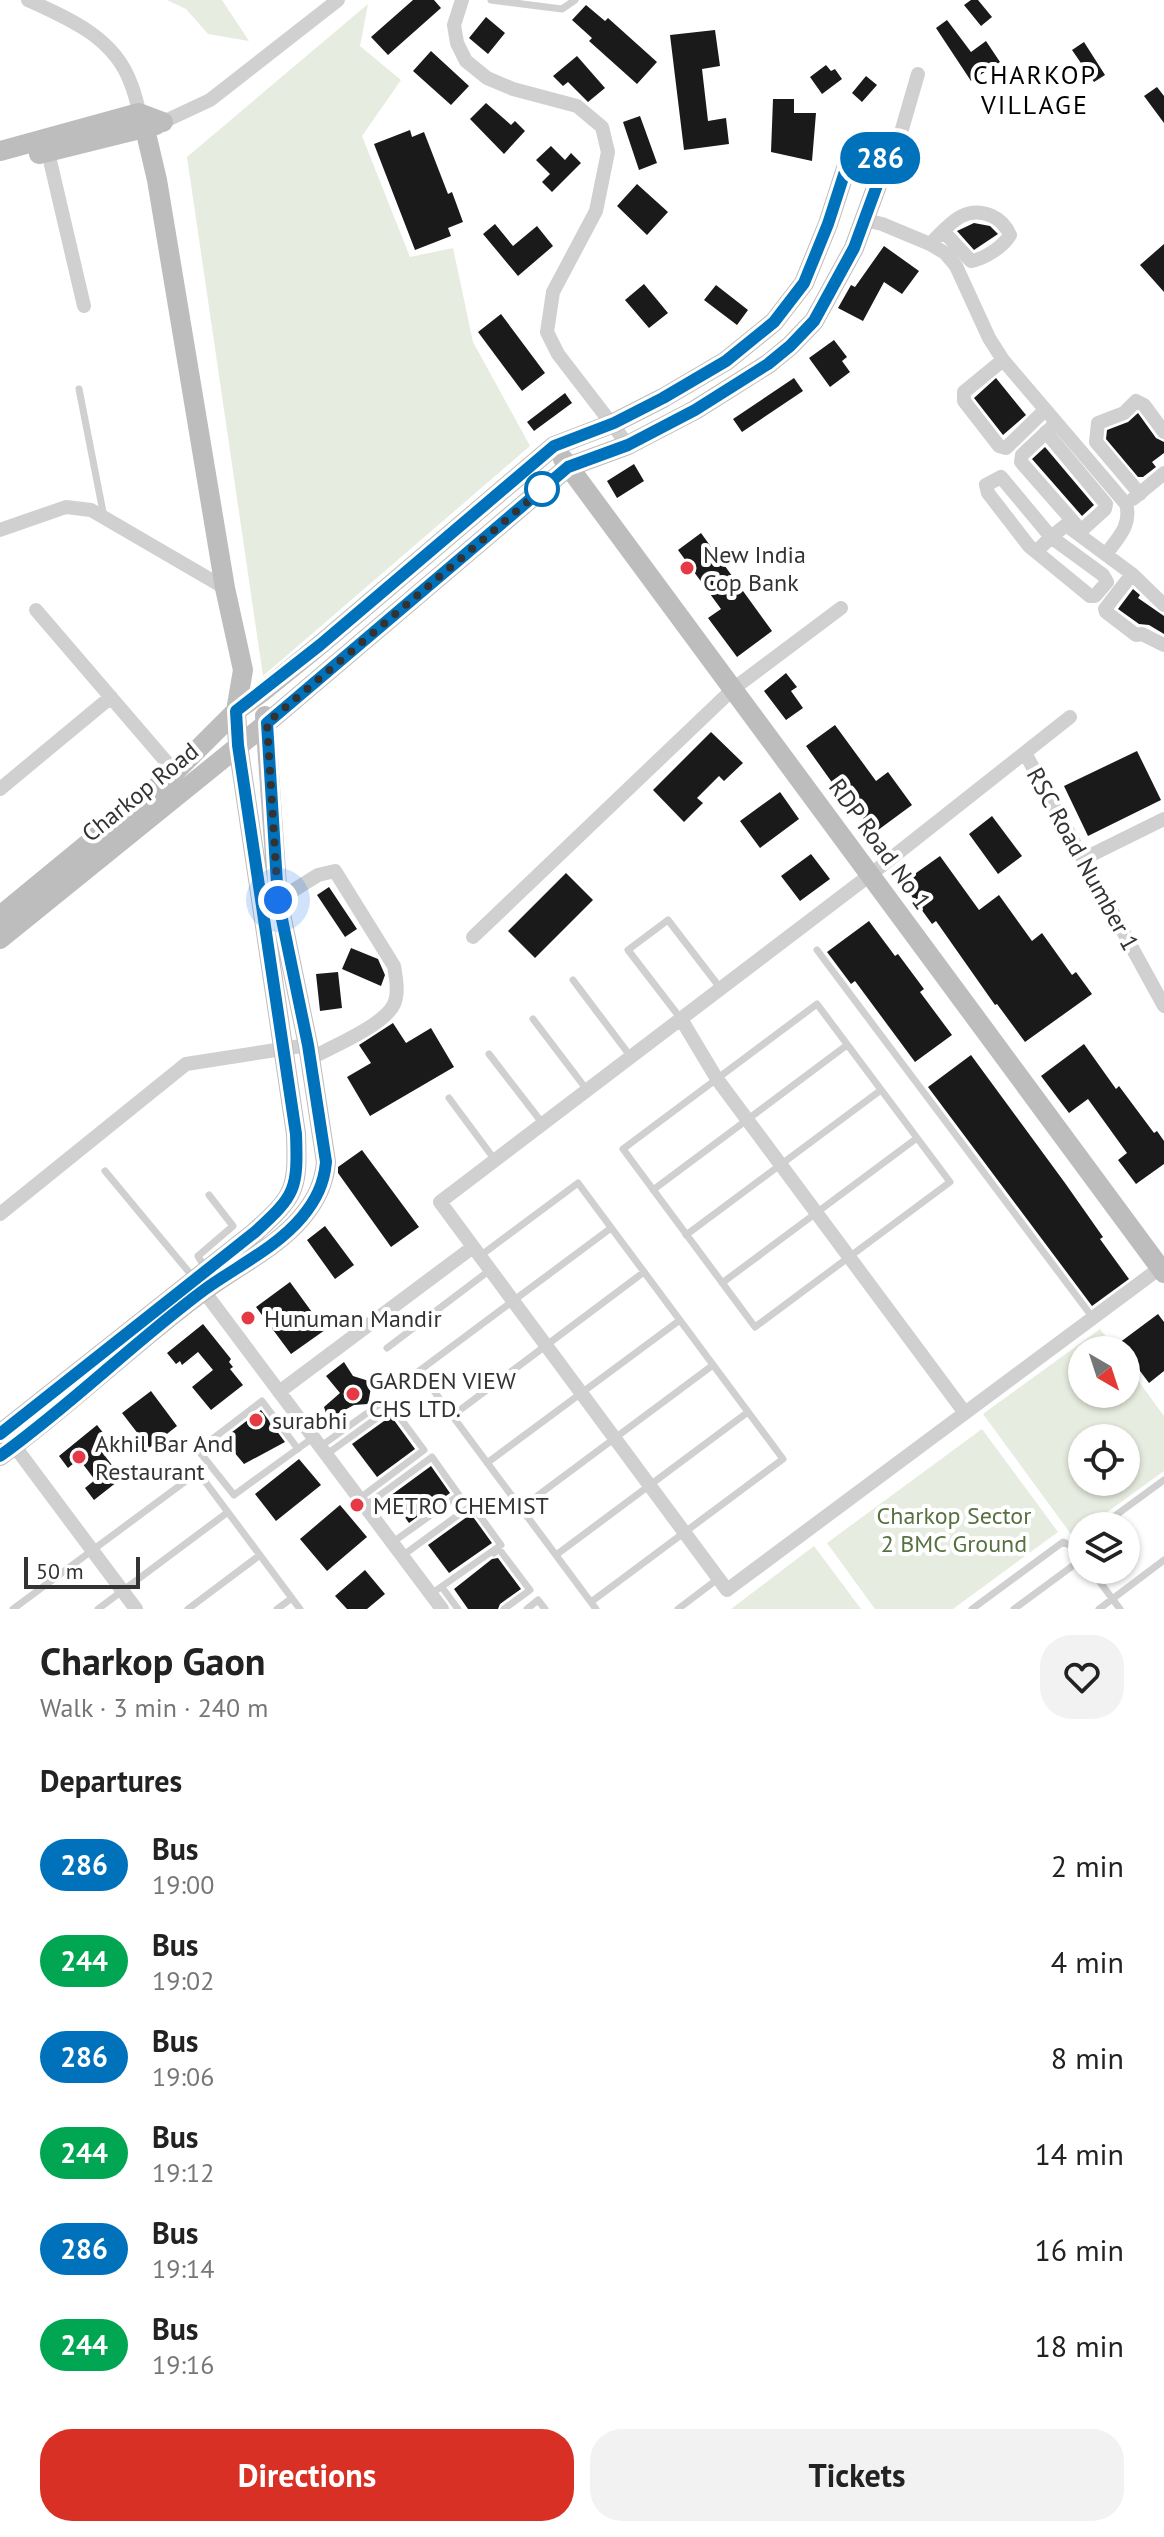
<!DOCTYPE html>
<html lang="en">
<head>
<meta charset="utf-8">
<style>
	body { margin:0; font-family:"PT Sans",sans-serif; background:#f2f2f2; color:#222; height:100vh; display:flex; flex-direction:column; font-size:30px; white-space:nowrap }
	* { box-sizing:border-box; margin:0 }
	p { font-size:26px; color:#767676 }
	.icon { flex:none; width:44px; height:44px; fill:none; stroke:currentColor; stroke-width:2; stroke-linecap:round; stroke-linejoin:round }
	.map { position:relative; height:1609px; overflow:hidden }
	.details { display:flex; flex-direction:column; background:#fff; flex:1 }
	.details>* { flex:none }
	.badge { padding:0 16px; border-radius:26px; font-size:28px; line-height:52px }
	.needle { width:52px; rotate:141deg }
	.buttons { position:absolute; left:1068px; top:1336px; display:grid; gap:16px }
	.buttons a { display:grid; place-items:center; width:72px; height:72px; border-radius:50%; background:#fff; box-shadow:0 2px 6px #0004; font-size:40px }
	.scale { position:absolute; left:24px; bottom:20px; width:116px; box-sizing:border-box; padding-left:8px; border:4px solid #333; border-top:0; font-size:22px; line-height:28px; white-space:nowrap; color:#333; -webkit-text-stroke:6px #fff; paint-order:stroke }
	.you { position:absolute; width:40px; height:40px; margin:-20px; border:6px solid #fff; border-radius:50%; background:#1a73e8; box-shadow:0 0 0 12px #1a73e833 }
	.map>.badge { position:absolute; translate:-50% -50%; box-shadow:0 0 0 4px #fff }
	h2 { padding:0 40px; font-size:30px; line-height:72px }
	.round { display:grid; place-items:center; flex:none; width:84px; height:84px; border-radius:32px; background:#f2f2f2 }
	.overview { display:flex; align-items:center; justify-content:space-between; height:136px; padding:0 40px }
	h1 { font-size:38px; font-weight:700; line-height:60px }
	.primary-button { display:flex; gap:16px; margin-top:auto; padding:16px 40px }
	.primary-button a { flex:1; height:92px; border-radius:32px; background:#d93025; color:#fff; font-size:32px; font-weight:700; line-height:92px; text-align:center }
	.primary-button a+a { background:#f2f2f2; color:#222 }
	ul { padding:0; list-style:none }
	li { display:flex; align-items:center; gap:24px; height:96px; padding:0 40px }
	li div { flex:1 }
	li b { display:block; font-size:30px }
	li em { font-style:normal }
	li .badge { min-width:88px; font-weight:700; text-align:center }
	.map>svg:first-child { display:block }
</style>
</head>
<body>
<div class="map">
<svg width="1164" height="1609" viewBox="0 0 1164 1609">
	<rect width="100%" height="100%" fill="#fff"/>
	<path fill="#e6ecdf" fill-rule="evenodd" d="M167 0H222L249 41 208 34 186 9Z
		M368 4 360 46 401 80 362 136 410 257 453 248 473 342 530 446 263 676 187 157Z
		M1100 1329 1116 1350H1082V1394H1126V1364L1164 1416V1471L1088 1526H1082V1531L1073 1537 983 1414ZM1126 1438V1482H1082V1438Z
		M982 1429 1058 1532 953 1609H875L827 1543Z
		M814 1546 861 1609H731Z"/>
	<path fill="#1a1a1a" d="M413 0H434L441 8 388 55 371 37Z
		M971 0H978L992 17 981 26 964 5Z
		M586 5 605 21 608 18 657 62 637 84 589 41 592 38 572 20Z
		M486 17 505 33 488 54 469 38Z
		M947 20 971 52 986 41 1000 62 971 81 936 28Z
		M715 30 720 66 702 69 708 121 726 118 729 144 684 150 670 35Z
		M1084 42 1105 75 1094 82 1072 50Z
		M431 51 469 86 451 105 413 71Z
		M577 56 605 88 588 102 568 82 563 86 553 76Z
		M826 65 831 71 835 69 842 79 822 94 810 77Z
		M866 76 877 85 862 102 852 93Z
		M1157 87 1164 96V123L1144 96Z
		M773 99H794V113H816L812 161 771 152Z
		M486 103 511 125 515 121 525 131 504 154 470 119Z
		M640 116 657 163 639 170 623 122Z
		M410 130 412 137 424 132 448 194 452 192 463 222 448 228 451 236 415 250 374 144Z
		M551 146 565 160 571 153 581 163 552 192 542 182 550 174 536 160Z
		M637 184 668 212 647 235 617 206Z
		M974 223 990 226 998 234 974 250 957 231Z
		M495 224 513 246 537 226 553 246 518 276 483 234Z
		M1164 244V292L1140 265Z
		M884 246 919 271 902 294 884 282 863 321 838 308 851 285 855 287Z
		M644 284 668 313 649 328 625 300Z
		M716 285 748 310 737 325 704 300Z
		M501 314 545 373 522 391 478 332Z
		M834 340 847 357 842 361 850 372 830 387 809 358Z
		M794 378 803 391 742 432 733 419Z
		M996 378 1026 415 1003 435 974 398Z
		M565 393 572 403 534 431 527 422Z
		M1138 413 1156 438 1164 442V453L1152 462 1156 467 1143 477H1138L1106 439 1107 430 1128 422Z
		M1045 447 1094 505 1082 516 1032 459Z
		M634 464 644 481 617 498 607 481Z
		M701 533 772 631 737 657 708 618 721 609 678 550Z
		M1133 589 1140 595 1138 598 1164 616V634L1149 625 1139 624 1118 609Z
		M786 673 797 687 791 691 803 708 786 720 764 691Z
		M835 725 876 781 888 772 912 805 874 833 840 786 836 788 806 746Z
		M711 732 743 763 724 781 719 776 697 798 703 803 684 822 653 790Z
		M1137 751 1161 800 1088 836 1064 786Z
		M780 792 799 819 760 848 740 821Z
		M992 816 1022 856 998 874 969 834Z
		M811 854 830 879 800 901 781 876Z
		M940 856 979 910 999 895 1032 941 1042 933 1072 975 1076 972 1092 994 1025 1042 997 1004 995 1005 936 921 932 924 902 883Z
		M566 873 593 900 535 958 508 931Z
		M329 887 357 929 345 937 317 895Z
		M869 921 895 956 898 954 924 989 920 992 952 1035 915 1062 855 981 851 984 827 952Z
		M351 948 378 959 385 975 381 986 342 969Z
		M338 972 342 1008 320 1011 316 974Z
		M393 1023 406 1043 431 1028 454 1067 370 1116 347 1077 371 1063 359 1045Z
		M1084 1044 1116 1089 1119 1086 1154 1133 1157 1131 1164 1141V1164L1136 1184 1118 1160 1127 1153 1088 1099 1069 1113 1041 1076Z
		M971 1055 1065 1183 1103 1237 1100 1239 1129 1279 1092 1306 928 1087Z
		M362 1150 419 1227 391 1247 338 1173V1167Z
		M325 1226 354 1265 335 1279 307 1240Z
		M290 1282 325 1330 291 1354 256 1307Z
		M1158 1314 1164 1322V1371L1149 1383 1119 1343Z
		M203 1324 231 1359 229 1362 233 1367 230 1369 243 1385 211 1410 192 1387 213 1370 198 1352 182 1365 180 1361 176 1364 167 1353Z
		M344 1362 353 1376 372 1382 368 1404 354 1405 328 1419 324 1407 340 1393 326 1376Z
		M151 1391 177 1426 149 1448 122 1413Z
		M261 1410 285 1442 244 1464 223 1439Z
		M391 1416 415 1449 377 1477 352 1444Z
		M97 1425 108 1439 98 1447 122 1478 94 1500 85 1488 95 1480 79 1459 68 1468 59 1456Z
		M299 1459 321 1485 276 1521 255 1494Z
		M431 1466 450 1493 409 1523 390 1496Z
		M340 1505 367 1537 327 1571 300 1539Z
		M471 1514 492 1543 449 1573 428 1545Z
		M498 1558 521 1589 500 1604 498 1609H468L454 1589 492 1559Z
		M365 1570 385 1594 367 1609H347L335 1596Z"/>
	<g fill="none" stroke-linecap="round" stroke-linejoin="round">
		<path stroke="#d0d0d0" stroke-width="7" d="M491 0 562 9 575 0
			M79 389 104 517
			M817 950 1093 1318
			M573 980 631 1057
			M817 1004 950 1182 755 1327 623 1149Z
			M533 1019 587 1090
			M681 1019 628 950 668 920 721 989
			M489 1054 543 1124
			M449 1098 495 1160
			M105 1171 193 1277
			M653 1190 847 1045
			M686 1235 881 1090
			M480 1256 578 1183 783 1459 591 1602
			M205 1268 198 1256 233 1226 209 1195
			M722 1283 917 1138
			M387 1348 490 1270
			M452 1416 644 1272
			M321 1446 384 1401
			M298 1449 262 1401 198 1450 234 1495 314 1437
			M327 1454 392 1407 424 1450 360 1498
			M487 1463 680 1320
			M365 1506 432 1457 459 1495 393 1542
			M521 1508 713 1365
			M1101 1526 1164 1480
			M494 1553 499 1549 530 1590 504 1609
			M556 1555 748 1412
			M402 1556 472 1505 501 1545 431 1594
			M1091 1570 1120 1609
			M444 1590 458 1609
			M13 1609 198 1472 300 1609
			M98 1609 228 1512
			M188 1609 260 1555
			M277 1609 292 1598
			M527 1609 538 1600 545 1609
			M596 1609 419 1371 611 1228
			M678 1609 719 1578
			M972 1609 1063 1542 1074 1547 1082 1558
			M1014 1609 1082 1559
			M1099 1609 1164 1560"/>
		<path stroke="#d0d0d0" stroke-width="14" d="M28 0C70 19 115 38 131 84 136 96 138 109 142 121
			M462 0 454 25 457 43 466 61 487 78 513 89 577 106 602 127 608 152 596 211 553 292 547 332 558 354 628 445
			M163 122 210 100 338 0
			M48 152 84 306
			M883 169 893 160 918 74
			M865 220 882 224 930 244 945 253 956 266 989 338 1003 360 1126 504C1132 525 1118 538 1106 554
			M930 244C949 225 964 204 992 216 1001 220 1006 226 1010 235 1003 247 984 259 971 261L943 231
			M1003 360 964 392V401L999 446 1006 448 1045 410
			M1046 432 1106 504 1105 509 1083 529 1078 527 1021 462 1022 455 1056 423
			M1140 494 1096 442 1098 423 1124 413 1136 401 1144 405 1164 432
			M1133 499 1164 473
			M1070 528 1132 574 1164 605
			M0 530 66 507 91 510 225 588
			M1036 552 1051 537 1001 477 986 485 988 493 1029 546 1090 596H1095L1107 582 1103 575 1051 537 1066 525
			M1132 574 1105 609 1106 612 1136 635 1142 634 1164 645
			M36 610 175 772
			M1070 717 870 875 440 1202 727 1590 1160 1268
			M1025 753 1164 1006
			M0 789 111 697
			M1083 859 1164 819
			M278 900 318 875 335 871 394 966C396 978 399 993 394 1004 385 1025 330 1048 309 1059
			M473 937 733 689 841 608
			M681 1019 717 1079 965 1413
			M0 1214 186 1064 308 1045
			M200 1286 442 1609
			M279 1392 473 1247
			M10 1440 136 1609"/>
		<path stroke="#bdbdbd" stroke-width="20" d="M0 151 139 113 163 122
			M39 154 156 125
			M563 459 1164 1273
			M0 916 175 772 236 711 261 693 320 645 554 446 614 423 663 398 726 361 774 322 804 283 828 224 850 156 859 149C874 152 879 154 883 169L854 248 814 321 790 346 768 364 695 410 628 445 568 467 267 723 0 939
			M0 1434 255 1232C296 1195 298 1189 296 1134L238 745 236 711 243 670 225 588 157 180 145 129
			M0 1456C71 1404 134 1342 205 1290 237 1266 276 1248 302 1217 316 1200 324 1184 326 1162L308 1045 278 900 265 716"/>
	</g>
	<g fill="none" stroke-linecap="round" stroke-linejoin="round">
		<g stroke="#fff" stroke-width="18">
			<path id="line" d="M0 1434 255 1232C296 1195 298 1189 296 1134L238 745 236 711 320 645 554 446 614 423 663 398 726 361 774 322 804 283 828 224 850 156 859 149C874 152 879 154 883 169L854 248 814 321 790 346 768 364 695 410 628 445 568 467 267 723 278 900 308 1045 326 1162C324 1184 316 1200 302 1217 276 1248 237 1266 204 1290 134 1342 71 1405 0 1456"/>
		</g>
		<use href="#line" stroke="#0072bc" stroke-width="12"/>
		<path stroke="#333" stroke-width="8" stroke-dasharray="0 14.4" d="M278 900 267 723 545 487 542 489"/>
	</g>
	<circle fill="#fff" stroke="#0072bc" stroke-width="4" cx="542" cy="489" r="16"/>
	<g fill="#e63946" stroke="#fff" stroke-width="3">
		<circle cx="687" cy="568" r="8"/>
		<circle cx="248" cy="1318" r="8"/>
		<circle cx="353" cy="1394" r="8"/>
		<circle cx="256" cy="1420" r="8"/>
		<circle cx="79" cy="1457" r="8"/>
		<circle cx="357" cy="1505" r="8"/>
	</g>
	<g text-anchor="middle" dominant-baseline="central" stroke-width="8" stroke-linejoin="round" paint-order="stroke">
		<g font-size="24" fill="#333" stroke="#fff" text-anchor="start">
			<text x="703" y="554">New India<tspan x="703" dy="28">Cop Bank</tspan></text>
			<text x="264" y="1318">Hunuman Mandir</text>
			<text x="369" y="1380">GARDEN VIEW<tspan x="369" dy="28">CHS LTD.</tspan></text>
			<text x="272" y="1420">surabhi</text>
			<text x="95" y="1443">Akhil Bar And<tspan x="95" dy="28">Restaurant</tspan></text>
			<text x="373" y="1505">METRO CHEMIST</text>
		</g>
		<g font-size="24" fill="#333" stroke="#fff">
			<text transform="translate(140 792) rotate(-39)">Charkop Road</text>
			<text transform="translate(880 844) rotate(54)">RDP Road No 1</text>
			<text transform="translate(1083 859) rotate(61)">RSC Road Number 1</text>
		</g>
		<g font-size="24" fill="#56703f" stroke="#fff">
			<text x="954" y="1515">Charkop Sector<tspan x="954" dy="28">2 BMC Ground</tspan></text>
		</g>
		<g font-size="26" letter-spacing="2" fill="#000" stroke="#fff">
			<text x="1035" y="74">CHARKOP<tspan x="1035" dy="30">VILLAGE</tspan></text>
		</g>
	</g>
</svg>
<div class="buttons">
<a><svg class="needle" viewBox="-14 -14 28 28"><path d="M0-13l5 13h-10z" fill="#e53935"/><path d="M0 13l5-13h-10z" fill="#767676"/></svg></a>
<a><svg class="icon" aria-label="locate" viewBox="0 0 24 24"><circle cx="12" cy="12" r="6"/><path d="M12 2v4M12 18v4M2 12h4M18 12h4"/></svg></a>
<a><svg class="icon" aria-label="layers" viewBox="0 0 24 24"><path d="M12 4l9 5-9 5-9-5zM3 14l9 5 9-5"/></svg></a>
</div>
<div class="scale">50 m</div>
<div class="you" style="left:278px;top:900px"></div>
<b class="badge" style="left:880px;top:158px;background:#0072bc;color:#fff">286</b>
</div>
<section class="details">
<div class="overview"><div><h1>Charkop Gaon</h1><p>Walk · 3 min · 240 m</p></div><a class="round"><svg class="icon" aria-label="heart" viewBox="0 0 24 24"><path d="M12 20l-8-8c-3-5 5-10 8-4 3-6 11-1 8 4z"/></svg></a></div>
<h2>Departures</h2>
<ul>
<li><span class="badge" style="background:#0072bc;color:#fff">286</span><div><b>Bus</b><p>19:00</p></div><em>2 min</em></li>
<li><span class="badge" style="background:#00a651;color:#fff">244</span><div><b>Bus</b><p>19:02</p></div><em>4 min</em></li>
<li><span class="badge" style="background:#0072bc;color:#fff">286</span><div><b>Bus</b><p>19:06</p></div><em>8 min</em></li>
<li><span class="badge" style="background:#00a651;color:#fff">244</span><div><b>Bus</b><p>19:12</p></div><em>14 min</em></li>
<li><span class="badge" style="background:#0072bc;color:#fff">286</span><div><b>Bus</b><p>19:14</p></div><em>16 min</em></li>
<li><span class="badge" style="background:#00a651;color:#fff">244</span><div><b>Bus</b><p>19:16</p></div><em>18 min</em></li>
</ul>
<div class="primary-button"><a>Directions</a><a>Tickets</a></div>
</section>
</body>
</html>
